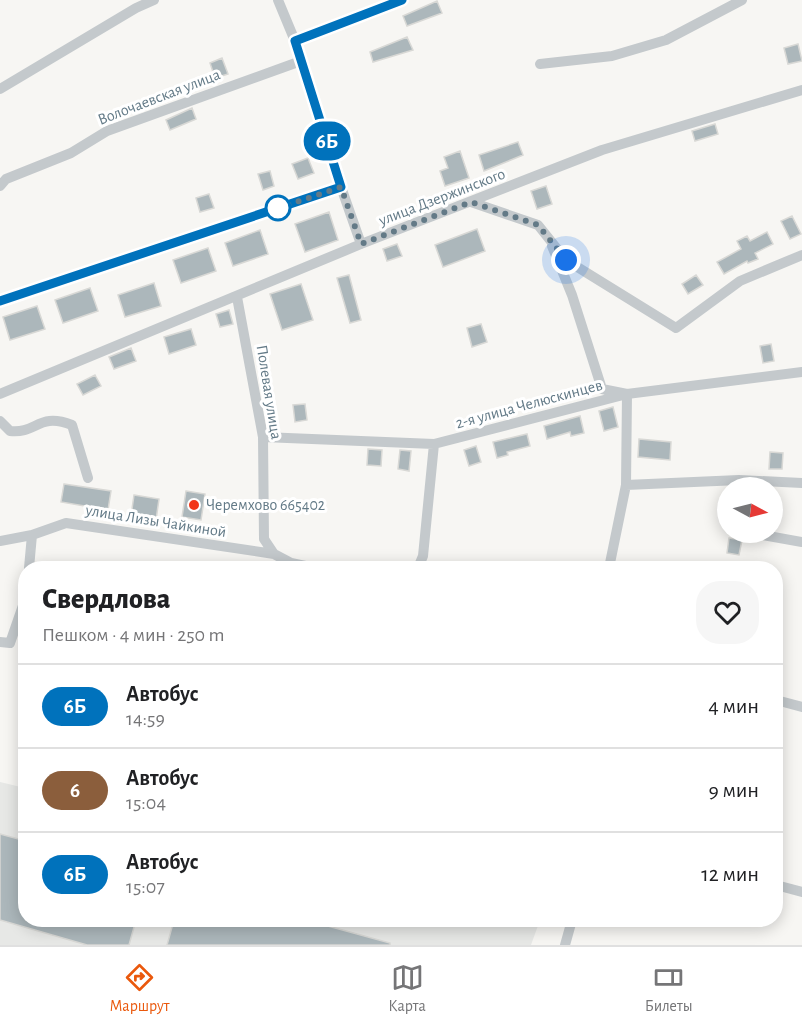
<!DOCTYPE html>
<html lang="ru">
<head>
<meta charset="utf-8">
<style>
	body { margin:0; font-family:"Alegreya Sans",sans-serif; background:#f6f6f6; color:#202124; height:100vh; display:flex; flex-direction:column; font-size:22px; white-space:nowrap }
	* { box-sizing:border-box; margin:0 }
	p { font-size:20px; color:#757577 }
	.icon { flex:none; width:33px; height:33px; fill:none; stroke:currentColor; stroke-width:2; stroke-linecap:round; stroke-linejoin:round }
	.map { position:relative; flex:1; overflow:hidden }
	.panel { position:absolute; left:18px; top:561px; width:765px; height:366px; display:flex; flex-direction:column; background:#fff; border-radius:24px; box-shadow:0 3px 15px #0003 }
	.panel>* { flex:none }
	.badge { padding:0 12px; border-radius:20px; font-size:21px; line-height:39px }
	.needle { width:39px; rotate:97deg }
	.tools { position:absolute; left:717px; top:477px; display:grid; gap:12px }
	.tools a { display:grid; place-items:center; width:66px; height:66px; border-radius:50%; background:#fff; box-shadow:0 3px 15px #0003; font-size:30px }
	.you { position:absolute; width:30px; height:30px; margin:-15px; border:4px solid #fff; border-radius:50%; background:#1a73e8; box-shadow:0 0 0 9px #1a73e833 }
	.map>.badge { position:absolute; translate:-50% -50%; box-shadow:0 0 0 3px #fff }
	.round { display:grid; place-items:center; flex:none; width:63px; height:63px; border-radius:24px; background:#f6f6f6 }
	.summary { display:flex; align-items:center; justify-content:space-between; height:102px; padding:0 24px }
	h1 { font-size:28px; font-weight:800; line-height:45px }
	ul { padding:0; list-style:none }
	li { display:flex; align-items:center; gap:18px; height:84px; padding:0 24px; border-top:2px solid #e0e0e0 }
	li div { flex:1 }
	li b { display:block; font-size:22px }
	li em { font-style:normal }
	li .badge { min-width:66px; font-weight:700; text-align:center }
	.tab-bar { display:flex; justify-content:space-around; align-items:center; height:84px; border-top:2px solid #e0e0e0; background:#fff; font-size:16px; color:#757577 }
	.tab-bar a { display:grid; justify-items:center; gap:3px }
	.tab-bar .selected { color:#ea580c }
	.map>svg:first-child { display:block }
</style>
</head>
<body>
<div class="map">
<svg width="802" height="945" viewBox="0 0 802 945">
	<rect width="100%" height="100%" fill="#f7f6f3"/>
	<path fill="#e7e8e6" d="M0 782 25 788 26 920H540L531 945H0Z"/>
	<path fill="#acb7bb" stroke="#d8d8d5" stroke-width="1.5" d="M437 1 442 13 407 26 403 16Z
		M407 37 413 50 373 62 370 52Z
		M798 44 802 61 788 64 784 48Z
		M222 58 228 74 215 78 210 63Z
		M192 108 196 119 170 130 166 120Z
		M715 124 718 134 695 141 692 131Z
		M518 142 523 155 484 171 479 155Z
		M460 151 469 178 445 186 440 171 448 168 444 157Z
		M308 158 314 173 298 179 292 164Z
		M270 171 274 186 263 190 258 174Z
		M546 186 552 204 537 209 531 191Z
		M209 194 214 208 200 212 196 198Z
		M329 212 338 240 305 252 295 224Z
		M792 216 801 234 790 239 781 221Z
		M477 229 485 251 443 267 435 245Z
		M260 230 268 254 233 266 225 243Z
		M767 232 773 244 755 253 758 259 748 263 747 261 724 274 717 262 741 249 737 241 747 236 750 241Z
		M397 244 402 256 387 261 383 249Z
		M208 248 216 271 181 283 173 260Z
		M349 275 361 320 350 323 337 278Z
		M696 275 703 285 688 294 682 284Z
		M154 283 161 306 125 317 118 295Z
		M301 284 313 320 282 330 270 294Z
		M90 288 98 311 63 323 55 300Z
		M37 306 45 329 10 340 3 317Z
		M229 310 233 324 220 327 216 314Z
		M481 324 487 342 472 347 467 328Z
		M191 329 196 345 169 354 164 337Z
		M771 344 774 361 763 363 760 346Z
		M131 348 136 361 114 369 109 357Z
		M95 375 101 386 83 395 77 384Z
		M305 404 307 420 295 422 293 405Z
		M613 407 618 427 604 431 599 411Z
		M580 416 584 433 571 436 570 432 547 439 544 426Z
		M527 434 530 446 507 452 508 455 497 458 493 442Z
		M639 439 671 442 670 460 638 457Z
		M476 446 481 462 469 466 464 450Z
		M368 449 382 450 381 466 367 465Z
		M400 450 411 451 409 471 398 469Z
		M770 452 783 453 782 469H769Z
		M64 484 111 491 108 510 61 502Z
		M186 491 205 494 201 520 182 517Z
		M134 495 159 499 156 520 131 516Z
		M729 538 742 540 739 555 727 553Z
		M0 834 26 841V920H136L129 945H87L0 920Z
		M174 920H306L390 943V945H167Z"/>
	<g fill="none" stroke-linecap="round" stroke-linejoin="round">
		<path stroke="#c4c9cc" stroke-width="10" d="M295 41 402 0
			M540 64 612 56 666 40 742 0
			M0 89 136 8 154 0
			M0 186 6 179 71 153 107 131 301 61
			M341 187 361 244
			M471 202 538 225 566 260 676 328 740 281 802 255
			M552 246 572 295 602 389 627 394 626 485 609 568
			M237 297 263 437 264 539 274 554 291 563 315 568
			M0 301 341 187 295 41 278 0
			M0 394 361 244 602 150 802 90
			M0 421 10 431C37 434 38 412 72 425L88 478
			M263 437 434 444 627 394 802 372
			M626 485 739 480 802 483
			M746 532 802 542
			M0 541 32 535 66 523 274 554
			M29 568 32 535
			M418 568 423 556 434 444
			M0 642 10 643 26 597
			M776 700 802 707
			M776 885 802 892
			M565 945 572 920"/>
	</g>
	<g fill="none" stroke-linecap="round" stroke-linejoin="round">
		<g stroke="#fff" stroke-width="14">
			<path id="line" d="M0 301 341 187 295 41 402 0"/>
		</g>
		<use href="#line" stroke="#0072bc" stroke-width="9"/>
		<path stroke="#637a87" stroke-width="6" stroke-dasharray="0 10.8" d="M278 208 273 210 341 187 361 244 471 202 538 225 566 260"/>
	</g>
	<circle fill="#fff" stroke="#0072bc" stroke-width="3" cx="278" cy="208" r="12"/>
	<circle fill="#f23517" stroke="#fff" stroke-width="2" cx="194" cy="505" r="6"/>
	<g text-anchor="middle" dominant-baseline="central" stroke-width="6" stroke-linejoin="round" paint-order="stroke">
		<g font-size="16" fill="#637a87" stroke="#fff">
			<text transform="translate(159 97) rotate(-21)">Волочаевская улица</text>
			<text transform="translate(442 197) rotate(-21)">улица Дзержинского</text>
			<text transform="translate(269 392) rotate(81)">Полевая улица</text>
			<text transform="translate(529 404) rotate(-15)">2-я улица Челюскинцев</text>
			<text transform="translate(156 521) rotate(9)">улица Лизы Чайкиной</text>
		</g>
		<g font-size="16" fill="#637a87" stroke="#fff" text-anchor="start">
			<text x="206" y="505">Черемхово 665402</text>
		</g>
	</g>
</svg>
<div class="tools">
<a><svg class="needle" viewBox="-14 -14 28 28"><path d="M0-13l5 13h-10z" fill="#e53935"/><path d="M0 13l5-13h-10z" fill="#757577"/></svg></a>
</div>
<div class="you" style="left:566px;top:260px"></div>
<b class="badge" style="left:327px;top:141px;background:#0072bc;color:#fff">6Б</b>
<section class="panel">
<div class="summary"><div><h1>Свердлова</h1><p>Пешком · 4 мин · 250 m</p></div><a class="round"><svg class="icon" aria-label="heart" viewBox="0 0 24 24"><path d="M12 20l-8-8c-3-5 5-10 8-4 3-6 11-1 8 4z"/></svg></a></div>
<ul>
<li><span class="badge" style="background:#0072bc;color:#fff">6Б</span><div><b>Автобус</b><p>14:59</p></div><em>4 мин</em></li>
<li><span class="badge" style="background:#8b5e3c;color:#fff">6</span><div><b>Автобус</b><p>15:04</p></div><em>9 мин</em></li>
<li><span class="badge" style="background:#0072bc;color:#fff">6Б</span><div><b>Автобус</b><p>15:07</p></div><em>12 мин</em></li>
</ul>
</section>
</div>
<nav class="tab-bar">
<a class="selected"><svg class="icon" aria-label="directions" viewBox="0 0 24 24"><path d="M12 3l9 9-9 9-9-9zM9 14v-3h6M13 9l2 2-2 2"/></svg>Маршрут</a>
<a><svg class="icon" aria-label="map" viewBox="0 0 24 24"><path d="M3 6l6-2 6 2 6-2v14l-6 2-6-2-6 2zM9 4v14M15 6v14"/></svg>Карта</a>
<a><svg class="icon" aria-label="tickets" viewBox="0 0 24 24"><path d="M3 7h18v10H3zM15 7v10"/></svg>Билеты</a>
</nav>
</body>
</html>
